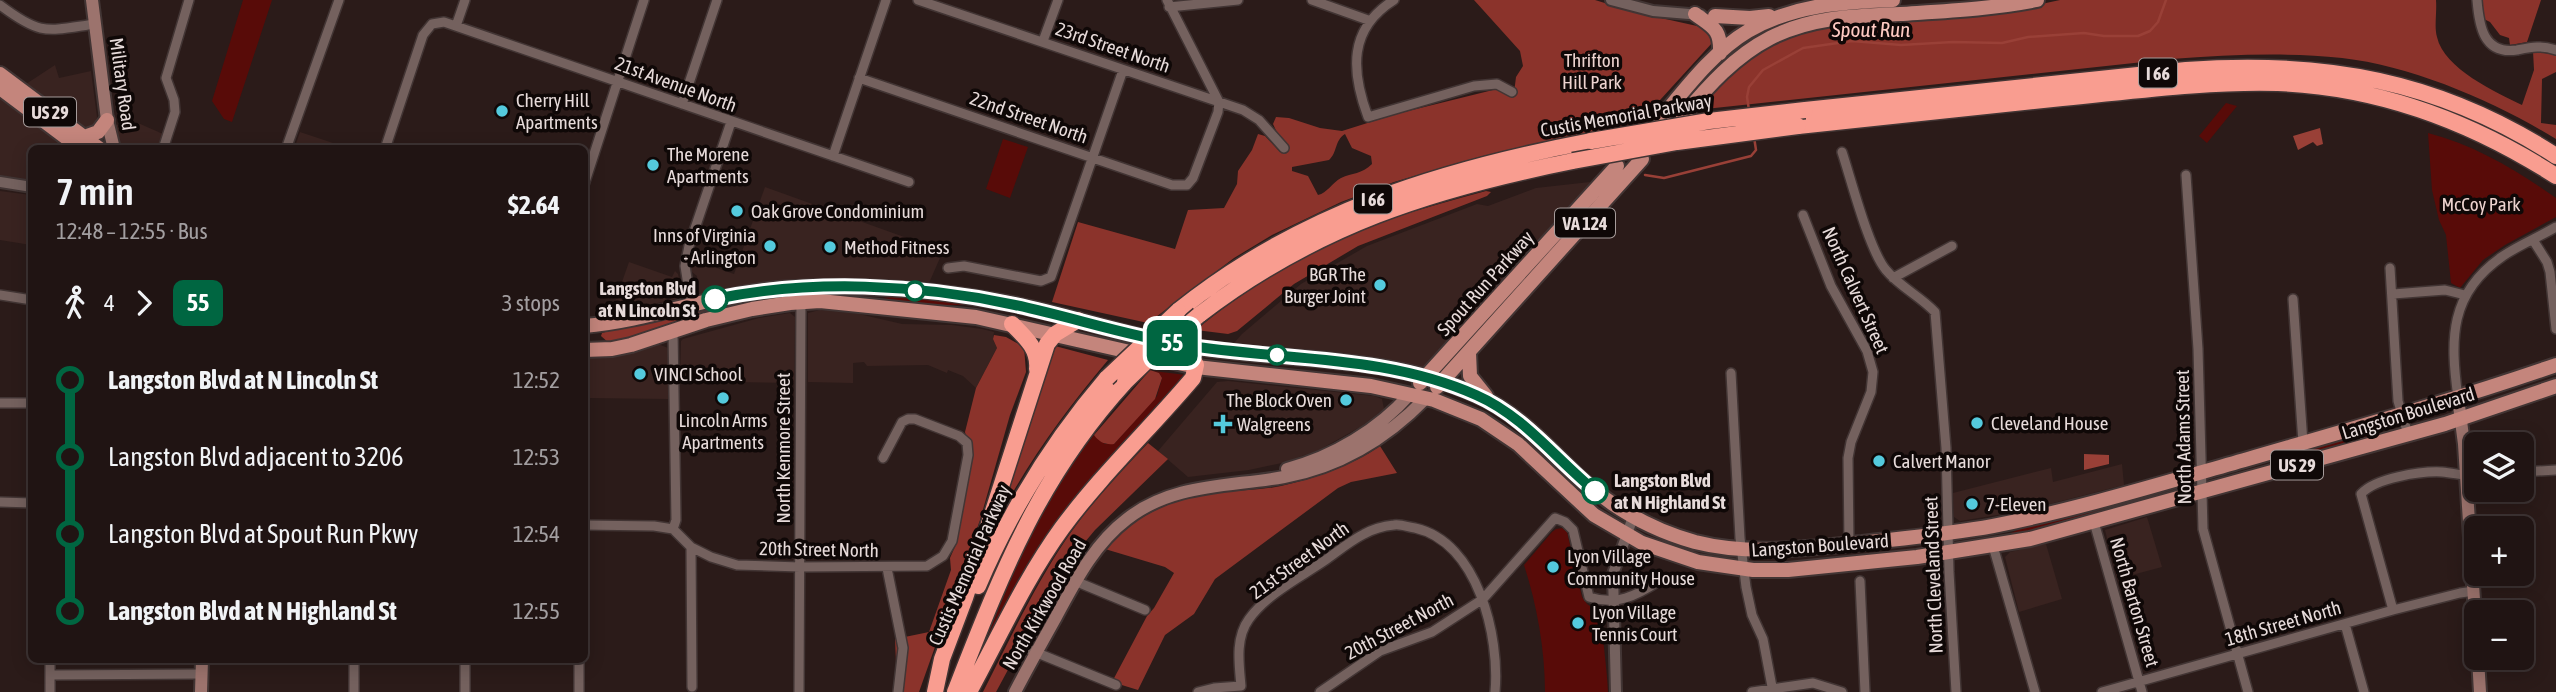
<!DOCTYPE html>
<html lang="en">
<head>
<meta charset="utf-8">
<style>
	body { margin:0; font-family:"Asap Condensed",sans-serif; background:#281d1c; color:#f1f3f6; height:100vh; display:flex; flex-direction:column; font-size:26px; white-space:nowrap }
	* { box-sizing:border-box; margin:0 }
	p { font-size:23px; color:#a29ea0 }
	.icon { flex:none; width:38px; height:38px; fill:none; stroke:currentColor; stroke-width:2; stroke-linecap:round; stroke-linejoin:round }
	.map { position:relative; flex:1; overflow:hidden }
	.side { position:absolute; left:28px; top:145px; width:560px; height:518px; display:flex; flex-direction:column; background:#201413; border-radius:10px; box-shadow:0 4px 18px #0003,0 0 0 2px #3d3333 }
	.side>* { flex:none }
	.badge { padding:0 14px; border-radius:10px; font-size:24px; line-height:46px }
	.buttons { position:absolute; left:2464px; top:432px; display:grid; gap:14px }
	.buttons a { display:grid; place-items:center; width:70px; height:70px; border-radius:10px; background:#201413; box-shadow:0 4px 18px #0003,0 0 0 2px #3d3333; font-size:35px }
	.map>.badge { position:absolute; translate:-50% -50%; box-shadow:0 0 0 4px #fff }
	.legs { display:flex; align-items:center; gap:10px; height:77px; padding:0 28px; font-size:23px }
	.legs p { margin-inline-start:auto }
	.head { display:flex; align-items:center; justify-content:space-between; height:119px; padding:0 28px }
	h1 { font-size:38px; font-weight:600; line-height:52px }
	ul { padding:0 28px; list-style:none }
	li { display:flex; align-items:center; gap:24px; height:77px; font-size:26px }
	li i { display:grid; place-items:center; width:10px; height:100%; margin:0 9px; background:currentColor }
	li i::after { content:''; width:18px; height:18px; margin:-9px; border:5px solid; border-radius:50%; background:#201413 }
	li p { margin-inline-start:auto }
	li:first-child i { background:linear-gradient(#0000 50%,currentColor 0) }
	li:last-child i { background:linear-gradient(currentColor 50%,#0000 0) }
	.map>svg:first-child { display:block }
</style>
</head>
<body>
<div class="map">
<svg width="2556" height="692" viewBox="0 0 2556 692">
	<rect width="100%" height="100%" fill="#2b1b19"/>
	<path fill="#392320" d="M55 65 59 78 91 71 97 117 95 128 85 130 26 84Z
		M0 99 69 149H32L31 180 0 175Z
		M138 123 163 134 157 149H122L115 125Z
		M300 132 336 144 334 149H294Z
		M1590 182 1587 189 1425 368 1346 353 1234 343 1242 334 1301 284 1367 246 1477 204 1488 206 1536 188Z
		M765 187 943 251 929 283 886 281 800 282 726 290 699 295 697 276 687 268 691 259 734 274Z
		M0 191 31 195V245L0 240Z
		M629 262 672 277 675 271 678 274 682 292 681 298 611 313Z
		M820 310 859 314 902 324 952 325 982 329 994 332 993 339 997 348 976 388 963 376 948 370 947 373 928 365 867 366 864 362 853 363V383L808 382V313Z
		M790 313 795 317 794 383 680 381 681 341 683 339 759 318Z
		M658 344 668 348 669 399 588 398 587 358 612 356Z
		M1228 381 1374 396 1382 399 1384 409 1362 426 1319 450 1282 463 1249 470 1188 477 1158 451 1217 382Z
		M2122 464 2124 485 2022 511 1960 521 1954 517 1953 493 2051 468 2053 482Z
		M2147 517 2162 567 2117 579 2105 530Z
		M2046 544 2062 599 2019 612 2005 557 2010 552Z"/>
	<path fill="#580b08" d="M243 0H272L232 122 224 119 212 101Z
		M2226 103 2237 106 2207 143 2199 136Z
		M2428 133C2475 145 2516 170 2556 198V217L2505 245 2483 260 2460 288 2451 283 2446 235 2439 220 2432 190Z
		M1003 139 1028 147 1010 198 986 189Z
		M900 296 940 299 970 305H931L883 298Z
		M1153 371 1186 375 1131 435 1099 476 987 649 983 648C1012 573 1044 499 1094 435L1105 444H1114L1157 396 1162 378 1159 373Z
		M2379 429 2381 432 2361 441 2281 463 2280 460 2298 452Z
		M2104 507V509L2075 521 2011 536V533L2026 526Z
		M1562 528 1567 532 1582 597 1587 604 1602 614C1602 641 1607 666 1608 692H1545C1545 650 1537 605 1524 565L1552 532 1556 529Z"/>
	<path fill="#8b332b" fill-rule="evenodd" d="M1474 0H1595L1634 12 1697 26 1705 29 1713 38 1712 43 1640 122 1483 156 1394 182 1341 202 1272 235 1234 258 1148 323 1052 302 1078 222 1175 249 1188 210 1224 208 1237 184 1238 171 1252 150 1258 134 1265 136 1280 152 1290 148 1279 137 1273 124 1276 117 1289 118 1320 128 1342 131 1396 114 1497 89 1514 93 1516 77 1523 66 1520 51ZM1345 134 1352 148 1371 156 1372 164C1362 174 1352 173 1341 178 1332 183 1327 193 1318 195L1308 176 1292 171V167L1329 160C1338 152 1334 141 1345 134Z
		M2060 0H2436C2437 13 2434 27 2437 37 2444 69 2496 92 2522 105L2534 70 2533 51 2556 55V72L2542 79 2541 123 2556 125V139C2496 102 2413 66 2342 58 2285 52 2229 55 2171 59L1696 110 1750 55 1778 37 1812 26 2004 12Z
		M2482 0H2541L2527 42 2510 45 2509 38 2500 35 2490 22 2484 19Z
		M1486 191 1491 192 1487 196 1358 246 1294 284 1237 331 1228 334 1196 330C1251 284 1319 244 1387 220 1420 209 1453 200 1486 191Z
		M742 301 743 305 610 344 601 336 602 333 647 320Z
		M994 335 1006 337 1024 347 1026 372 1010 415 980 520 919 692H902L907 661 896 662 895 639 929 632 951 570 950 558 957 542 963 504 968 445 965 432 976 388 997 348 993 339Z
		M1055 346 1108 360C1067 409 1028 461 999 518L1051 349Z
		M1150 370 1159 373 1162 378 1155 399 1114 444C1105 445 1099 442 1094 435Z
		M1148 443 1168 459 1095 530 1080 548 1067 574 1044 603 996 692H983C1009 641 1033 589 1065 541 1089 505 1119 474 1148 443Z
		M1380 446 1397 473 1351 482 1338 488 1215 579 1194 614 1165 635 1138 690 1112 682 1147 616 1154 608 1174 573 1165 567 1105 549C1137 514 1175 496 1223 492 1242 490 1262 490 1281 486 1316 478 1351 466 1380 446Z"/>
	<path fill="#994037" d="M2320 128 2323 144 2317 146 2313 142 2298 150 2293 136Z
		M2084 454 2109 455V464L2084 470Z"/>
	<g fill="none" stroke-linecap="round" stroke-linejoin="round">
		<path stroke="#994037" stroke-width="2.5" d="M1749 110 1747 97 1749 87 1763 70 1803 48 1852 41 1901 45 1953 42 2002 43 2028 37 2084 33 2104 36H2138L2150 31 2158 22 2166 0
			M1645 175 1664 178 1751 156 1756 150 1754 137"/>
		<g stroke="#423534" stroke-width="12">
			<path id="minor" d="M918 0 1243 110 1259 120 1284 148
				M1312 0 1368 20
				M1394 0C1348 29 1351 71 1368 117L1474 86 1497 84 1512 92
				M2477 0C2479 25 2483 55 2517 50 2532 47 2541 45 2556 50
				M0 5C41 36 46 31 95 24
				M1169 7 1238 0
				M456 26 465 0
				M1043 41 1058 0
				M859 78 1172 185H1187L1193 178 1218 112 1219 102 1167 0
				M682 104 717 0
				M163 149 175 112 174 100 166 78 189 0
				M286 149 339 0
				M385 149 423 35 432 24 444 22 909 182
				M1842 152C1851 179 1869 250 1886 270 1900 287 1920 296 1935 312L1946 448 1949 572 1956 692
				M833 156 886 0
				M2186 175 2198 349 2203 529 2248 692
				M584 185 644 0
				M1803 215 1831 286 1867 351 1873 372 1871 392 1851 442 1848 458 1849 544
				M2533 240 2547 262 2550 272 2556 329
				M948 268 964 266 1041 281 1051 277 1123 70
				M2390 268 2398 401 2408 434
				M1893 278 1952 246
				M2393 294 2445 290 2465 295
				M0 295 32 300
				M2293 299 2303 443
				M691 304 685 266 689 246 731 122
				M673 331 676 520 673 529
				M1731 373 1740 538 1746 587 1752 615 1763 639 1773 692
				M2458 398C2450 339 2449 293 2503 256 2519 245 2539 237 2556 227
				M0 403H32
				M2522 472 2556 470
				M0 502 32 503
				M2094 522 2142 692
				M584 525 654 526 673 529 691 547 711 557 737 565 800 567 927 566 943 556 952 541 968 455 967 443 959 436 915 419H908L902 422 883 458
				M1993 546 2035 692
				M691 547 692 687
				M887 568 903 648 898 692
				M1070 579 1145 610
				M1860 581 1865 692
				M2393 610 2361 494C2375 478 2421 471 2442 472 2454 473 2464 476 2476 476
				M2345 624 2364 692
				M1030 650 1116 685
				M579 660V692
				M50 675 201 674
				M1241 686C1239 664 1235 638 1249 619 1267 594 1299 578 1324 561 1337 552 1350 541 1364 534 1373 529 1384 526 1394 525 1401 524 1408 527 1415 528 1478 542 1500 637 1495 692
				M50 692V660
				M354 692V660
				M465 692V660
				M799 692 801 298
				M1198 692 1214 688 1241 686
				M1320 692 1380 651 1432 632 1483 599 1555 518 1565 522 1573 530 1589 597C1616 606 1636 596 1659 581
				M1752 692 1813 683 1842 692
				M2102 692 2393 610 2460 593 2474 591"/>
		</g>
		<g stroke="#423534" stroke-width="14">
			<path id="tertiary" d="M1611 0 1653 11 1701 15
				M0 182 32 187
				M1616 692 1613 574 1633 517"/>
		</g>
		<g stroke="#423534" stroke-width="16">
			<path id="secondary" d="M92 0 107 120 114 149
				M2458 398 2464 444 2476 631
				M1287 469C1333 457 1378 430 1410 394
				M2478 658 2480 692
				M201 692 202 660
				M1015 692C1028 667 1042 642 1056 617 1075 582 1094 544 1127 519 1173 483 1229 487 1284 477 1339 467 1387 438 1426 398"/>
		</g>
		<g stroke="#423534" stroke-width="18">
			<path id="primary" d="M1695 14C1713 27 1721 29 1720 53
				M1715 16 1750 18 1769 16
				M0 74 100 149
				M0 88 81 149
				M1683 116C1708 86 1735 56 1770 38 1811 17 1854 16 1900 14 1946 11 1992 9 2037 0
				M1661 118C1686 88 1714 51 1748 31 1793 5 1842 2 1893 0
				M84 137 98 132 107 120
				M584 326C650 320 712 295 778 289 857 283 939 289 1017 305 1064 315 1110 330 1156 340
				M1176 344C1279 363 1389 351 1485 399 1523 418 1550 450 1580 478 1613 508 1652 530 1695 542 1750 556 1806 548 1862 543 1906 538 1949 534 1993 526 2079 509 2163 483 2248 459 2351 429 2455 400 2556 365
				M584 350 612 349 631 345 706 320 752 309 790 303 820 301 976 317 1196 367 1371 386 1434 400 1481 419 1518 444 1594 515 1642 543 1698 562 1753 570H1788L1917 557 2030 539 2445 424 2556 386
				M1469 352 1470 376 1486 396
				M1420 383 1617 166
				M1437 387 1642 159"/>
		</g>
		<g stroke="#423534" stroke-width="19">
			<path id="motorway" d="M1805 110 2186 70C2323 60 2439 80 2556 156
				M1798 126C1886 117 1974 108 2062 98 2134 91 2206 81 2278 83 2379 87 2472 122 2556 176
				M1178 311C1300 213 1439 170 1591 141
				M1199 315C1315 226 1432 189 1573 161
				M1012 324C1025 337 1039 349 1037 369
				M978 586C1011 509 1053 441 1107 378
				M935 692 942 659 965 598 1047 344 1055 334 1078 320
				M955 692C1001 575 1038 477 1125 382
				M969 692C999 637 1025 579 1062 528 1102 474 1150 429 1193 378L1196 365 1185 345"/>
		</g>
		<use href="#minor" stroke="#74615e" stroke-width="9"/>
		<use href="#tertiary" stroke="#74615e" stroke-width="10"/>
		<use href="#secondary" stroke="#9c736d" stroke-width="12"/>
		<use href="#primary" stroke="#c4857c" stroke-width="14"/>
		<use href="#motorway" stroke="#f99d90" stroke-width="16"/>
		<g stroke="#423534" stroke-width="19" stroke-linecap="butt">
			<path id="motorway-bridge" d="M1591 141 1709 121 1805 110
				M1573 161 1677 142 1798 126
				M1107 378 1178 311
				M1125 382 1160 348 1199 315"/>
		</g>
		<use href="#motorway-bridge" stroke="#f99d90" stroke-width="16"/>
	</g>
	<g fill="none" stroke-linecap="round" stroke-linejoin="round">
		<g stroke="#fff" stroke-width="16">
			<path id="line-1" d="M715 299C812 279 918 284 1015 305 1072 317 1127 336 1185 345 1282 361 1384 354 1476 395 1524 416 1555 458 1595 491"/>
		</g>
		<use href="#line-1" stroke="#006641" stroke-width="10"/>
	</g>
	<g fill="#54cadd" stroke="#0f0807" stroke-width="2.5">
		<circle cx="502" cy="111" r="7"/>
		<circle cx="653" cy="165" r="7"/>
		<circle cx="737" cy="211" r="7"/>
		<circle cx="770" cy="246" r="7"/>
		<circle cx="830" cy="247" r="7"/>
		<circle cx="1380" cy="285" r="7"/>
		<circle cx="640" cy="374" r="7"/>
		<circle cx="723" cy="398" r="7"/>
		<circle cx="1346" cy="400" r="7"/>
		<circle cx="1977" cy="423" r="7"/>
		<path d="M1219.5 413.5h7v7h7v7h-7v7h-7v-7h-7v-7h7z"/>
		<circle cx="1879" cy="461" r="7"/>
		<circle cx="1972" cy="504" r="7"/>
		<circle cx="1553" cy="567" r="7"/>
		<circle cx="1578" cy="623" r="7"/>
	</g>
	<g fill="#fff" stroke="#006641" stroke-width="3.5">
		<circle cx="915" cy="291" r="9"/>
		<circle cx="715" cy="299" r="12"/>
		<circle cx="1277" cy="355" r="9"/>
		<circle cx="1595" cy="491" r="12"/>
	</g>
	<g text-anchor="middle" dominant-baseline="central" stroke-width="7" stroke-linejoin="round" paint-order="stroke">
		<g fill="#0f0807" stroke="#a69c9b" stroke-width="2">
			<rect x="2139" y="58.5" width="38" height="29" rx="5"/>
			<rect x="24" y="97.5" width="52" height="29" rx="5"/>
			<rect x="1354" y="184.5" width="38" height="29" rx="5"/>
			<rect x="1555" y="208.5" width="60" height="29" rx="5"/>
			<rect x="2271" y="450.5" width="52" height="29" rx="5"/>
		</g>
		<g font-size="18" font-weight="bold" fill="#e7dbda">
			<text x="2158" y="73">I 66</text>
			<text x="50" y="112">US 29</text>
			<text x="1373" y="199">I 66</text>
			<text x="1585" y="223">VA 124</text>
			<text x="2297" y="465">US 29</text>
		</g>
		<g font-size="19" fill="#e7dbda" stroke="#0f0807">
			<text transform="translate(1113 47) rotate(19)">23rd Street North</text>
			<text transform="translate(123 84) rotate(82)">Military Road</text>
			<text transform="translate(676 84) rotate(20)">21st Avenue North</text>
			<text transform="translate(1626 115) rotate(-10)">Custis Memorial Parkway</text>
			<text transform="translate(1029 117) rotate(19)">22nd Street North</text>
			<text transform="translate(1485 283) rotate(-48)">Spout Run Parkway</text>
			<text transform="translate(1856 290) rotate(66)">North Calvert Street</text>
			<text transform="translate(2408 413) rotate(-17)">Langston Boulevard</text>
			<text transform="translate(2183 437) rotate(-91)">North Adams Street</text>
			<text transform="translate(783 448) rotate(-90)">North Kenmore Street</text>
			<text transform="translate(1820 545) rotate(-4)">Langston Boulevard</text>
			<text transform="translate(819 549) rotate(1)">20th Street North</text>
			<text transform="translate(1299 560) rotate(-36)">21st Street North</text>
			<text transform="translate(969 565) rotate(-66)">Custis Memorial Parkway</text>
			<text transform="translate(1933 575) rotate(-92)">North Cleveland Street</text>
			<text transform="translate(2135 602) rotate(74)">North Barton Street</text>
			<text transform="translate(1044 604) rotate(-60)">North Kirkwood Road</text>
			<text transform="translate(2283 623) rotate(-16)">18th Street North</text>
			<text transform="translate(1399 626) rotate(-28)">20th Street North</text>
		</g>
		<g font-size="19" fill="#edd3cf" stroke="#0f0807">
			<text x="1592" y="60">Thrifton<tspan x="1592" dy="22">Hill Park</tspan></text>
			<text x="2481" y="204">McCoy Park</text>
		</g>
		<g font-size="19" fill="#e7dbda" stroke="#0f0807" text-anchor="start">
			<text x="516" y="100">Cherry Hill<tspan x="516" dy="22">Apartments</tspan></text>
			<text x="667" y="154">The Morene<tspan x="667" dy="22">Apartments</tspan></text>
			<text x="751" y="211">Oak Grove Condominium</text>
			<text x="756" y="235" text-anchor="end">Inns of Virginia<tspan x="756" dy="22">- Arlington</tspan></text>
			<text x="844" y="247">Method Fitness</text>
			<text x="1366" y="274" text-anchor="end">BGR The<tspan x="1366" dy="22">Burger Joint</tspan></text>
			<text x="654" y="374">VINCI School</text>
			<text x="1332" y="400" text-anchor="end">The Block Oven</text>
			<text x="723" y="420" text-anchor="middle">Lincoln Arms<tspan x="723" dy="22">Apartments</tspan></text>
			<text x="1991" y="423">Cleveland House</text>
			<text x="1237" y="424">Walgreens</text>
			<text x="1893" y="461">Calvert Manor</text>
			<text x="1986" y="504">7-Eleven</text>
			<text x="1567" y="556">Lyon Village<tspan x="1567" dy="22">Community House</tspan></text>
			<text x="1592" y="612">Lyon Village<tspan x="1592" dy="22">Tennis Court</tspan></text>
		</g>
		<g font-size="19" font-weight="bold" fill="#e7dbda" stroke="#0f0807" text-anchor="end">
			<text x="696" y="288">Langston Blvd<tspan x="696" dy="22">at N Lincoln St</tspan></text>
			<text x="1614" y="480" text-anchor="start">Langston Blvd<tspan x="1614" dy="22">at N Highland St</tspan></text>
		</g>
		<g font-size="21" font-style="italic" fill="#fecac2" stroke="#0f0807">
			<text x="1871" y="29">Spout Run</text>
		</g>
	</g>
</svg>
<div class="buttons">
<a><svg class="icon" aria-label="layers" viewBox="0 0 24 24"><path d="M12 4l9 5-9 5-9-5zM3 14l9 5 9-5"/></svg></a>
<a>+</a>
<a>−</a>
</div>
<b class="badge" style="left:1172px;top:343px;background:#006641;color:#fff">55</b>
<section class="side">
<div class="head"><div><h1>7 min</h1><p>12:48 – 12:55 · Bus</p></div><b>$2.64</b></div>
<div class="legs"><svg class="icon" aria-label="walk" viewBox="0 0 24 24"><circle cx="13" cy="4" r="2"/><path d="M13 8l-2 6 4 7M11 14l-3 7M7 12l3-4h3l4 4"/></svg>4<svg class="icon" aria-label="forward" viewBox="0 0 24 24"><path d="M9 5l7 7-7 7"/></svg><b class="badge" style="background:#006641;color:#fff">55</b><p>3 stops</p></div>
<ul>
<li><i style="color:#006641"></i><b>Langston Blvd at N Lincoln St</b><p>12:52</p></li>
<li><i style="color:#006641"></i><span>Langston Blvd adjacent to 3206</span><p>12:53</p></li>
<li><i style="color:#006641"></i><span>Langston Blvd at Spout Run Pkwy</span><p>12:54</p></li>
<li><i style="color:#006641"></i><b>Langston Blvd at N Highland St</b><p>12:55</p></li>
</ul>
</section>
</div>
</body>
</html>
